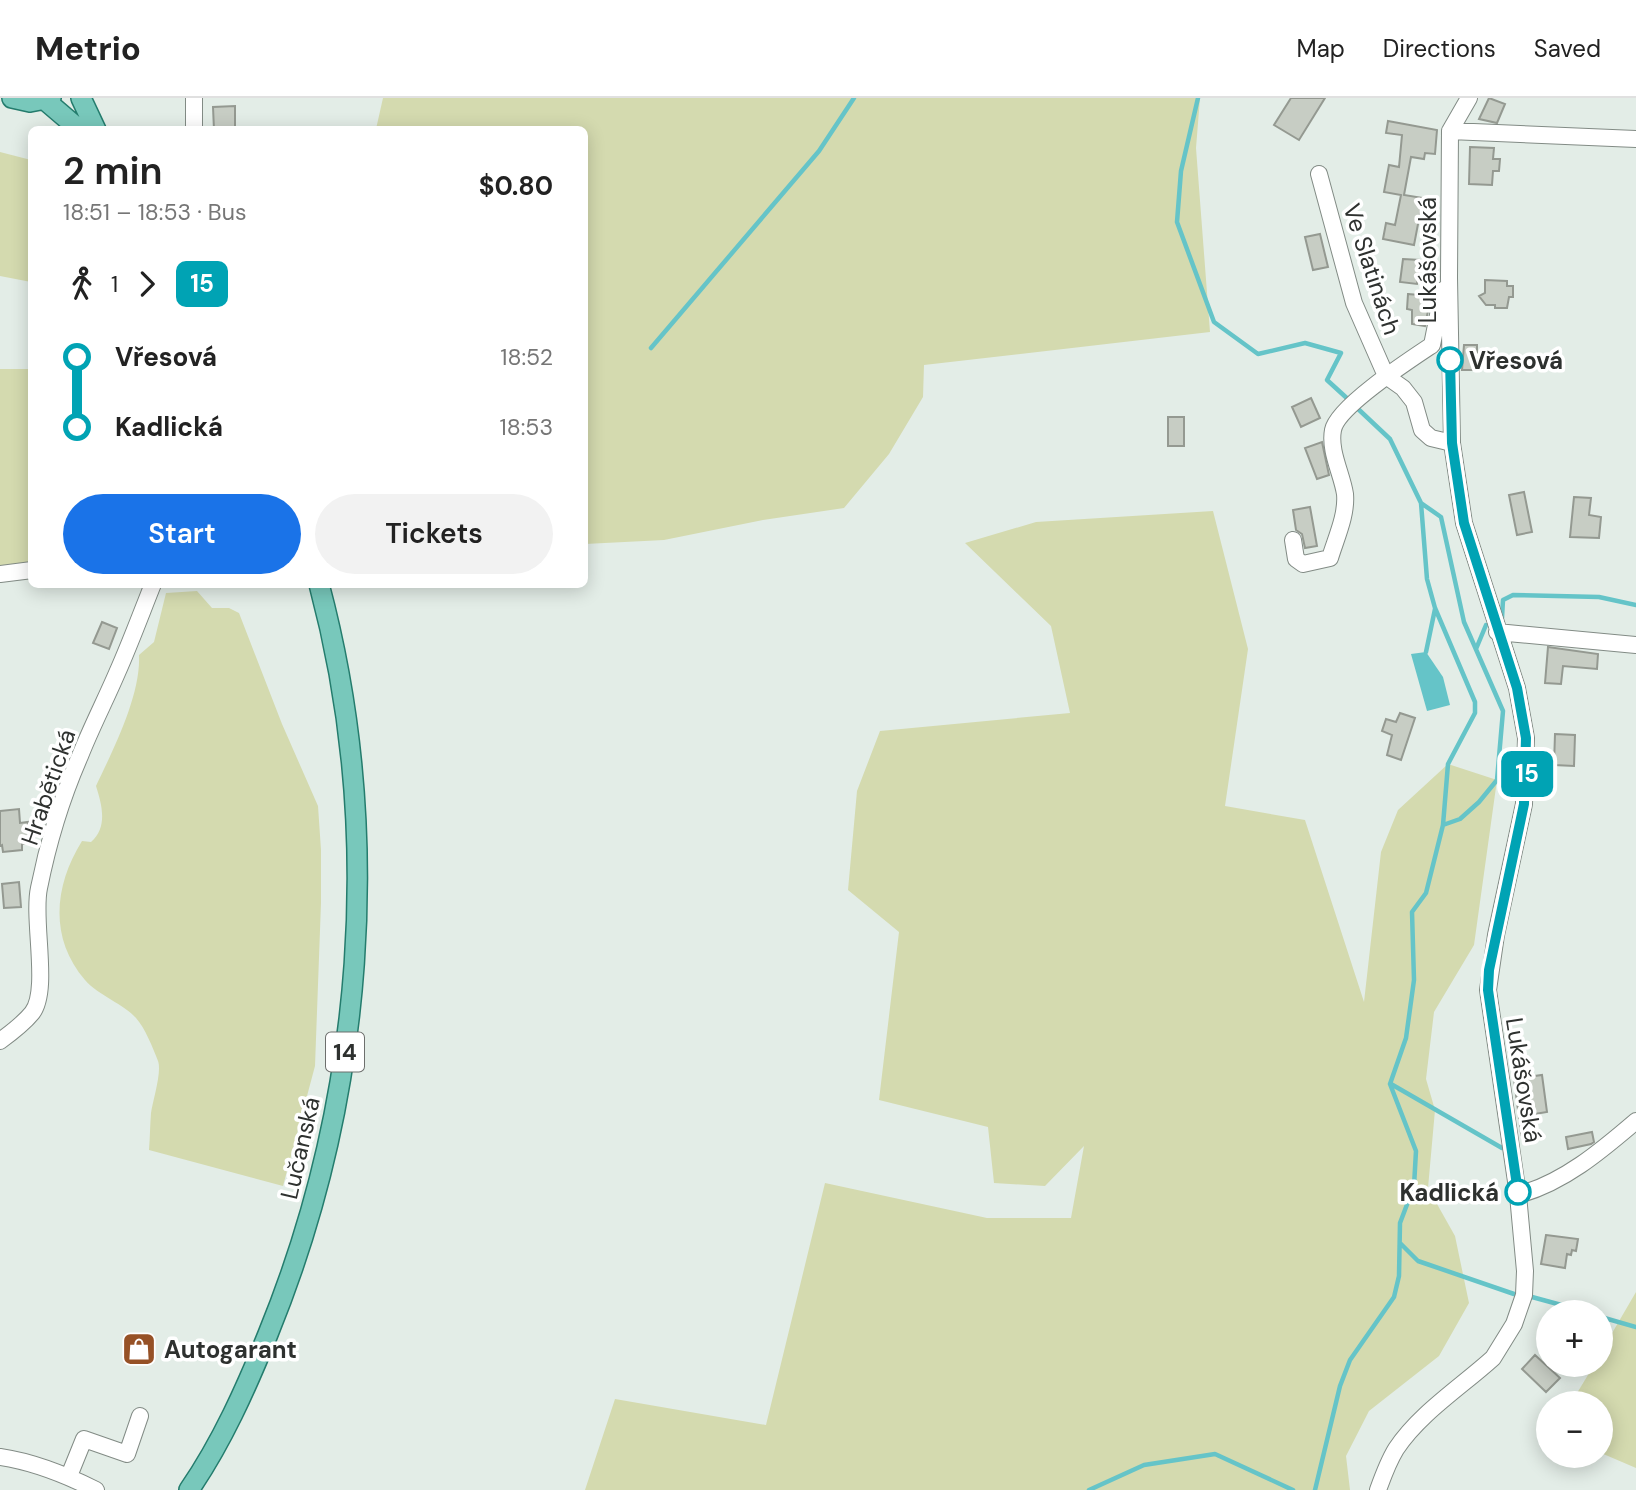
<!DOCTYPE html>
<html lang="en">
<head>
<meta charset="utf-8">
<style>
	body { margin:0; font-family:"DM Sans",sans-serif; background:#f2f2f2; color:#222; height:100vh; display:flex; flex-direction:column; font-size:26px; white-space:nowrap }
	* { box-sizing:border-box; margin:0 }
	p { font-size:23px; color:#767676 }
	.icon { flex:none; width:38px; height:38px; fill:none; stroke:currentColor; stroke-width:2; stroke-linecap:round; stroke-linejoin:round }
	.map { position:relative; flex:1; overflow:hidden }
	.sheet { position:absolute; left:28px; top:28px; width:560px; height:462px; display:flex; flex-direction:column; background:#fff; border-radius:10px; box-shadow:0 4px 18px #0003 }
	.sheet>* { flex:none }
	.badge { padding:0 14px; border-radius:10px; font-size:24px; line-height:46px }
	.tools { position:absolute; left:1536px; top:1202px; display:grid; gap:14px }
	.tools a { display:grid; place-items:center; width:77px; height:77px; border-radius:50%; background:#fff; box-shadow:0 4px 18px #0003; font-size:35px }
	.map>.badge { position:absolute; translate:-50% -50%; box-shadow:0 0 0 4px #fff }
	.legs { display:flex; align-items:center; gap:10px; height:77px; padding:0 35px; font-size:23px }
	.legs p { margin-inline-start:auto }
	.summary { display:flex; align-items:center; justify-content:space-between; height:119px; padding:0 35px }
	h1 { font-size:38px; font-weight:600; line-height:52px }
	.button { display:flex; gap:14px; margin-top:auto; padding:14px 35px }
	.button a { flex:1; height:80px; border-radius:42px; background:#1a73e8; color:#fff; font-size:28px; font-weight:600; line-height:80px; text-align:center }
	.button a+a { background:#f2f2f2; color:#222 }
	ul { padding:0 35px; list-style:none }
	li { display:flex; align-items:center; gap:24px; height:70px; font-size:26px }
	li i { display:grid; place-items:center; width:10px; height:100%; margin:0 9px; background:currentColor }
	li i::after { content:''; width:18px; height:18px; margin:-9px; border:5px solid; border-radius:50%; background:#fff }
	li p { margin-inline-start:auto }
	li:first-child i { background:linear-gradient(#0000 50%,currentColor 0) }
	li:last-child i { background:linear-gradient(currentColor 50%,#0000 0) }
	header { display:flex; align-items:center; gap:42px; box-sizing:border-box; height:98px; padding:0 35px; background:#fff; border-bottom:2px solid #e0e0e0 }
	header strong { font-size:33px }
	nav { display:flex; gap:38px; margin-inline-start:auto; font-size:24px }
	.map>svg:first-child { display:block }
</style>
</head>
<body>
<header>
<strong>Metrio</strong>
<nav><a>Map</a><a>Directions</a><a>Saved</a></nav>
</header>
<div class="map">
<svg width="1636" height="1392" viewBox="0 0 1636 1392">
	<rect width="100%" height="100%" fill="#e3ede7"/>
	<path fill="#d4daaf" d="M383 0H1200L1196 50 1210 234 924 267 923 299 889 356 844 410 763 422 664 442 585 446 584 32 376 31Z
		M0 54 31 62V184L0 178Z
		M0 271H31V466L0 470Z
		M1213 413 1248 551 1225 708 1305 722 1364 904 1381 754 1398 712 1448 666 1497 682 1474 847 1434 914 1426 981 1435 1012 1428 1090 1455 1138 1469 1205 1439 1258 1369 1313 1346 1358 1350 1392H585L615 1301 766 1327 825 1085 987 1120H1071L1084 1048 1045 1088 994 1085 988 1029 879 1002 899 834 848 792 857 693 880 633 1070 615 1051 528 965 445 1036 424Z
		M197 493 212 510H229L239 515 282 626 318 708 321 752V805L315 968 283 1088 149 1052C150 1040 150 1027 151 1015 153 1002 162 974 158 963 153 950 145 930 136 920 124 906 99 898 85 882 49 840 54 788 82 743L91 744C108 729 102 707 96 688 113 652 141 597 139 557L154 544 166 495Z
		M1636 1194V1370L1601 1355V1306L1571 1305 1594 1267H1601V1254Z"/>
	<path fill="#65c4c8" d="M1426 554 1443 579 1450 607 1427 613 1411 556Z"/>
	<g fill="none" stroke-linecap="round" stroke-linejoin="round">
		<path stroke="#65c4c8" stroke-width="4.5" d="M1198 0 1181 73 1177 124 1214 224 1258 256 1305 245 1341 255 1327 282 1350 303
			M651 250 819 53 854 0
			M1421 405 1427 481 1435 510 1475 604V615L1448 666 1443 727
			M1502 520 1503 502 1513 497 1599 499 1636 507
			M1476 551 1486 527
			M1426 554 1435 511
			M1391 986 1502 1050
			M1400 1145 1418 1163 1514 1196
			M1532 1199 1587 1214
			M1601 1219 1636 1229
			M1089 1392 1144 1367 1215 1356 1293 1392
			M1315 1392 1340 1288 1350 1262 1394 1199 1399 1178 1400 1125 1414 1088 1416 1053 1390 986 1406 940 1414 882 1412 814 1426 795 1443 727 1460 721 1479 704 1497 682 1503 613 1464 524 1441 419 1421 405 1390 341 1356 309"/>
	</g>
	<path fill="#c7cdc4" stroke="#949991" stroke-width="2" d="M1291 0H1325L1299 42 1274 27Z
		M1489 0 1505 6 1497 25 1479 21Z
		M235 8V32H214L213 9Z
		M1388 23 1437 32 1435 56 1425 55 1424 61 1411 59 1404 97 1423 100 1414 147 1383 141 1386 125 1395 127 1401 97 1384 94 1389 67 1399 69 1402 37 1386 35Z
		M1470 49 1494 50 1493 61H1500L1499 73H1493L1492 87 1469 86Z
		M1320 136 1328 169 1313 172 1305 139Z
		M1403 161 1420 162 1417 186 1400 184Z
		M1485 182 1507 183V188H1513V199H1509L1507 210H1495V207H1486L1479 198 1485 195Z
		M1408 196 1431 198 1425 228 1412 226V212L1407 211Z
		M1464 247H1477V272H1462Z
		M1311 300 1320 320 1301 329 1292 309Z
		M1168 319H1184V348H1168Z
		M1322 344 1329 377 1317 381 1305 350Z
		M1524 394 1532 434 1517 437 1509 397Z
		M1574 399 1591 400 1589 417 1601 419 1599 440 1570 439Z
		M1310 409 1317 448 1305 450 1302 436 1296 432 1293 412Z
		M102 524 117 530 109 551 93 545Z
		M1548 549 1598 556 1597 571 1563 568 1561 586 1545 585Z
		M1400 615 1415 620 1401 662 1387 657 1392 637 1382 633 1386 621 1396 624Z
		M1555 636 1575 637 1574 668 1554 667Z
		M19 711 20 725 28 724V745L22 746V752L3 754 2 747 0 748V713Z
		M19 784 21 809 4 810 2 786Z
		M1542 977 1547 1014 1529 1017 1521 1035 1514 981Z
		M1592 1034 1594 1044 1591 1046 1568 1051 1566 1039Z
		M1546 1137 1578 1141 1576 1153 1572 1152 1571 1157 1567 1156 1565 1170 1541 1166Z
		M1535 1257 1560 1280 1546 1294 1522 1271Z"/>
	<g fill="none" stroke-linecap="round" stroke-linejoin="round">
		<g stroke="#828b85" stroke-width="18">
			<path id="minor" d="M194 0V32
				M1450 33 1636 41
				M1319 76 1354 205 1386 278 1403 290 1414 304 1422 332 1431 340 1452 345
				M1293 442 1296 461 1303 466 1330 460C1336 440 1347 417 1345 396 1342 376 1329 353 1333 332 1337 309 1411 261 1432 247L1443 192
				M0 476 32 472
				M1497 534 1636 547
				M0 943C11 935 23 926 32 915 50 892 32 822 39 790 48 745 62 699 80 658 91 630 105 603 117 575 130 546 141 516 153 486
				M1518 1097C1563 1085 1601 1053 1636 1023
				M0 1359C34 1364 66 1377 96 1392
				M69 1378 84 1341 127 1356 140 1318
				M1378 1392C1383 1378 1388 1364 1396 1351 1420 1315 1461 1289 1493 1260L1514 1226 1524 1197 1525 1173 1518 1097 1488 892 1496 837 1524 706 1526 640 1517 590 1464 425 1452 345 1449 180 1450 33 1469 0"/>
		</g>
		<g stroke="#247c6d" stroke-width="22">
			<path id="major" d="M12 0 30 4 51 0
				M81 0 96 32
				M46 3 80 32
				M189 1392C222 1344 246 1290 268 1236 364 1001 385 733 319 486"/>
		</g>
		<use href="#minor" stroke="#fff" stroke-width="16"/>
		<use href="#major" stroke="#78c8bb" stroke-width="19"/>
	</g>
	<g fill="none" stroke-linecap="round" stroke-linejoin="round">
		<g stroke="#fff" stroke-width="16">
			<path id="line-1" d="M1450 262 1452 345 1464 425 1517 590 1526 640 1524 706 1489 872 1488 892 1518 1094"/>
		</g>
		<use href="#line-1" stroke="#00a3b4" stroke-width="10"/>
	</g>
	<defs>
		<g id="shop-square" transform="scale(1.75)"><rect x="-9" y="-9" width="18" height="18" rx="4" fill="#965126" stroke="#fff"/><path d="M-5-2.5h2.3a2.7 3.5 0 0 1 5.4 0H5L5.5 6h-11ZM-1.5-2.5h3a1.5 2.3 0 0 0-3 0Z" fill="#fff"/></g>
	</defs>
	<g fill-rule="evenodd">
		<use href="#shop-square" x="139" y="1251"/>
	</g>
	<g fill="#fff" stroke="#00a3b4" stroke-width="3.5">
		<circle cx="1450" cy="262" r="12"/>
		<circle cx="1518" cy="1094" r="12"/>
	</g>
	<g text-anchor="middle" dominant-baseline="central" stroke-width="7" stroke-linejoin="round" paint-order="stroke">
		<rect fill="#fff" stroke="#6d6f6d" stroke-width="2" x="326" y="934.5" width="38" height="39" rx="5"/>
		<g font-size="23" font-weight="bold" fill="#2e312f">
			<text x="345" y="954">14</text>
		</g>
		<g font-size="24" fill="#2e312f" stroke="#fff">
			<text transform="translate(1427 162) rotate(-90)">Lukášovská</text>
			<text transform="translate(1372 171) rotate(72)">Ve Slatinách</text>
			<text transform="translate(48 689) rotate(-71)">Hrabětická</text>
			<text transform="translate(1524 982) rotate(81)">Lukášovská</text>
			<text transform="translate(300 1050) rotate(-77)">Lučanská</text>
		</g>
		<g font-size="24" font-weight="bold" fill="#2e312f" stroke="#fff" text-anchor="start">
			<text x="1469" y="262">Vřesová</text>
			<text x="1499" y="1094" text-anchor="end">Kadlická</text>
		</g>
		<g font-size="24" font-weight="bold" fill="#2e312f" stroke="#fff" text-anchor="start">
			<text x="164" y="1251">Autogarant</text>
		</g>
	</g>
</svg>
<div class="tools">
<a>+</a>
<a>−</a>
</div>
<b class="badge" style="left:1527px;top:676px;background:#00a3b4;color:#fff">15</b>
<section class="sheet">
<div class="summary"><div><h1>2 min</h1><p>18:51 – 18:53 · Bus</p></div><b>$0.80</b></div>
<div class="legs"><svg class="icon" aria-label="walk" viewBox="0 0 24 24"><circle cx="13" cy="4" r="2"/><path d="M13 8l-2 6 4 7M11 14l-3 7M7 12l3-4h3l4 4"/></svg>1<svg class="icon" aria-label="forward" viewBox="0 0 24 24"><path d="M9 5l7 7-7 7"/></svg><b class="badge" style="background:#00a3b4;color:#fff">15</b></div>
<ul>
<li><i style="color:#00a3b4"></i><b>Vřesová</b><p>18:52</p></li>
<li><i style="color:#00a3b4"></i><b>Kadlická</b><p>18:53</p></li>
</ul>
<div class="button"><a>Start</a><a>Tickets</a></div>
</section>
</div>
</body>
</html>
